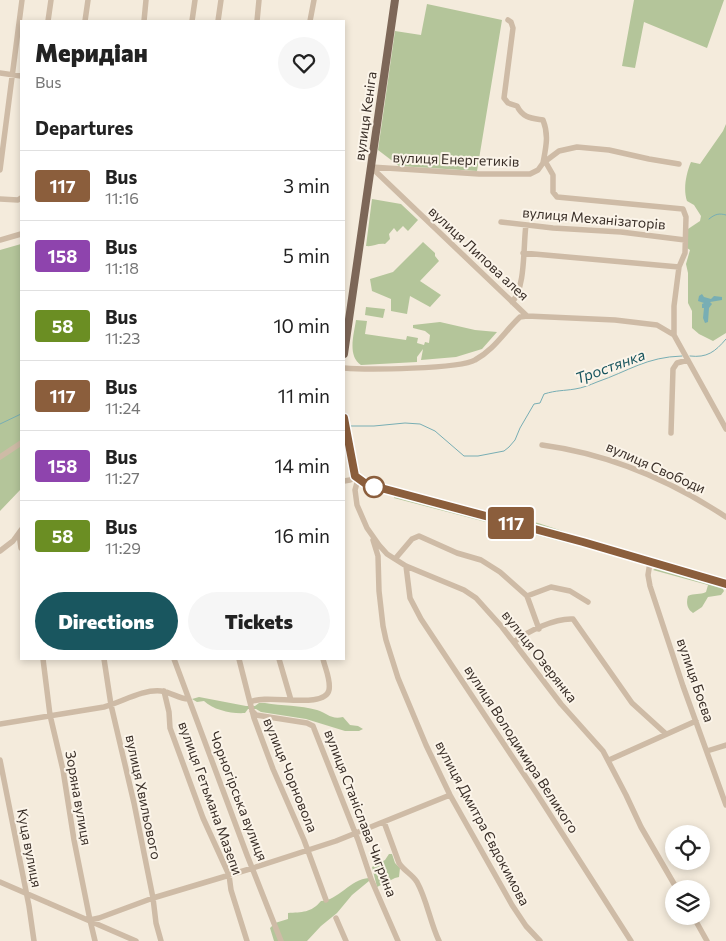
<!DOCTYPE html>
<html lang="en">
<head>
<meta charset="utf-8">
<style>
	body { margin:0; font-family:Commissioner,sans-serif; background:#f6f6f6; color:#222; height:100vh; display:flex; flex-direction:column; font-size:19px; white-space:nowrap }
	* { box-sizing:border-box; margin:0 }
	p { font-size:16px; color:#767676 }
	.icon { flex:none; width:28px; height:28px; fill:none; stroke:currentColor; stroke-width:2; stroke-linecap:round; stroke-linejoin:round }
	.map { position:relative; flex:1; overflow:hidden }
	.details { position:absolute; left:20px; top:20px; width:325px; height:640px; display:flex; flex-direction:column; background:#fff; border-radius:0px; box-shadow:0 2px 8px #0003 }
	.details>* { flex:none }
	.badge { padding:0 10px; border-radius:4px; font-size:18px; line-height:32px }
	.fabs { position:absolute; left:665px; top:825px; display:grid; gap:10px }
	.fabs a { display:grid; place-items:center; width:45px; height:45px; border-radius:50%; background:#fff; box-shadow:0 2px 8px #0003; font-size:25px }
	.map>.badge { position:absolute; translate:-50% -50%; box-shadow:0 0 0 2px #fff }
	h2 { padding:0 15px; font-size:19px; line-height:45px }
	.round { display:grid; place-items:center; flex:none; width:52px; height:52px; border-radius:26px; background:#f6f6f6 }
	.overview { display:flex; align-items:center; justify-content:space-between; height:85px; padding:0 15px }
	h1 { font-size:24px; font-weight:800; line-height:38px }
	.button { display:flex; gap:10px; margin-top:auto; padding:10px 15px }
	.button a { flex:1; height:58px; border-radius:30px; background:#19565f; color:#fff; font-size:20px; font-weight:800; line-height:58px; text-align:center }
	.button a+a { background:#f6f6f6; color:#222 }
	ul { padding:0; list-style:none }
	li { display:flex; align-items:center; gap:15px; height:70px; padding:0 15px; border-top:1px solid #e0e0e0 }
	li div { flex:1 }
	li b { display:block; font-size:19px }
	li em { font-style:normal }
	li .badge { min-width:55px; font-weight:700; text-align:center }
	.map>svg:first-child { display:block }
</style>
</head>
<body>
<div class="map">
<svg width="726" height="941" viewBox="0 0 726 941">
	<rect width="100%" height="100%" fill="#f4ebdc"/>
	<path fill="#b4c59a" d="M634 0H724L707 48 644 22 635 68 622 66Z
		M427 4 502 20 477 171 399 166 378 150 395 31 421 35Z
		M726 124V333L713 341 699 334 692 328V311L688 303V273L686 264 690 250 687 248 688 229 700 221 701 216 694 205 687 201C683 189 686 174 691 162L700 164 723 131Z
		M372 199 401 204 418 220 408 231 403 226 397 232 394 228 389 234 390 239 385 244C377 243 373 247 366 246Z
		M423 242 435 253V256L439 261 420 281 441 295 430 307 410 296 407 314 391 311V299L372 291 370 279 393 272Z
		M21 244V489L0 511V250Z
		M366 307 385 309 383 318 365 315Z
		M356 320 367 321 365 334 406 340 407 336 418 338 417 343 424 345 425 342 429 343 430 335 425 331 413 328V325L440 322 475 330 497 332 482 349 456 357 421 360 423 349 417 357V362L361 365C347 356 354 334 356 320Z
		M395 494 571 541 570 544 394 498Z
		M430 499 538 523 602 544 599 543Z
		M657 567 721 585 724 591 721 595 708 597 702 607 693 613C687 609 686 603 688 596 694 593 700 595 706 592L708 585 653 570Z
		M199 697 246 706H255L259 703H265C282 706 300 705 317 710 327 713 331 720 343 717L350 725 358 726 363 729 359 731H345L306 719 261 712 256 709H248L245 713C232 714 213 710 204 701L197 702 192 699Z
		M389 854H392L395 863 400 868 399 877 395 878 377 887 372 867 385 860Z
		M369 878V881L352 895 337 913 321 926 307 941H274L270 928 275 923 288 919V913C302 912 311 913 321 901 338 901 350 879 369 878Z"/>
	<path fill="#78aeb4" d="M702 294 704 297 711 299 714 296 722 297V300L710 302 712 304 709 308 708 322 705 323 703 318 704 308H702V304L704 303 698 301 699 296Z"/>
	<g fill="none" stroke-linecap="round" stroke-linejoin="round">
		<path stroke="#78aeb4" stroke-width="1" d="M709 219C715 214 719 213 726 215
			M690 356C707 358 715 352 726 339
			M0 424 21 414
			M349 426H374L405 423 420 424 435 431 464 456H478L504 451 509 447 515 440 520 428 534 404 540 403 544 394C557 390 563 391 575 389 582 388 590 385 597 382 629 371 646 357 682 356"/>
		<path stroke="#cebba6" stroke-width="5.5" d="M508 20 511 22 513 28 504 98 508 103 517 106C523 118 531 118 543 120 549 135 546 147 543 163
			M48 21 51 0
			M85 21 88 0
			M144 21 146 0
			M192 21 195 0
			M218 21 221 0
			M257 21 259 0
			M310 21 314 0
			M0 73 21 76
			M545 161 553 175V192L557 197 683 209 686 217 685 253 679 267 674 306V335
			M371 167 527 316 615 320 657 325 674 335 726 429
			M371 167 479 174H530L538 170 543 163 559 151 577 147 609 150 649 159 679 164
			M0 170 22 0
			M0 199 18 200 21 198
			M501 222 553 228 621 232 685 240
			M0 240 21 234
			M523 253 679 267
			M512 302C526 288 523 245 526 225
			M344 368C366 370 460 369 475 360 494 350 505 331 520 317L527 316
			M671 433 673 369 677 363 688 360
			M542 445C609 454 670 480 726 517
			M0 457 21 443
			M358 479 355 490 357 505 367 528 379 545 387 554 406 566 464 590 476 598 502 627 561 704 603 751 626 795 641 827 677 889
			M344 481 350 480 355 476
			M19 534 21 548
			M373 540 378 556 379 591 383 626 386 640 398 678 426 745 450 795 512 905 526 926 540 941
			M0 551 13 541 21 530
			M395 559 412 539 419 536 457 553 481 560 500 572 527 596 539 629
			M650 562 648 575 650 586 683 686 726 805
			M406 566 410 598 421 619 537 794 631 941
			M527 596 551 587 570 591 588 602
			M514 642C528 631 555 618 573 619L632 703 665 733
			M43 659 50 715 63 770 74 840 90 920 95 941
			M104 659 111 705 134 803 153 898 156 923 161 941
			M174 659 247 855 281 941
			M239 659 254 718 273 769 304 840 326 900
			M279 659 291 700
			M164 691 169 712 170 728 203 818 229 875 231 890 247 941
			M251 702C265 693 325 710 329 690 331 680 325 668 323 659
			M252 711 256 715 307 723 313 726 358 840 371 879 398 941
			M0 724 104 707C122 702 143 689 161 691 171 692 179 699 188 699
			M707 751 726 745
			M0 760 29 906 34 941
			M609 760 696 721
			M384 822 399 863C404 871 412 874 417 882 427 900 430 922 439 941
			M0 882 136 941
			M693 916 707 941
			M336 918 346 941
			M90 920 99 918 153 898 253 868 336 841 450 795"/>
		<path stroke="#7d6758" stroke-width="8" d="M344 354 395 0
			M344 418 355 476 366 484 583 542 726 584"/>
	</g>
	<g fill="none" stroke-linecap="round" stroke-linejoin="round">
		<g stroke="#fff" stroke-width="11">
			<path id="line" d="M344 418 355 476 366 484 583 542 726 584"/>
		</g>
		<use href="#line" stroke="#8b5e3c" stroke-width="8"/>
	</g>
	<circle fill="#fff" stroke="#8b5e3c" stroke-width="2.5" cx="374" cy="487" r="10"/>
	<g text-anchor="middle" dominant-baseline="central" stroke-width="4" stroke-linejoin="round" paint-order="stroke">
		<g font-size="14" fill="#3a2f28" stroke="#fbf4e9">
			<text transform="translate(365 116) rotate(-82)">вулиця Кеніга</text>
			<text transform="translate(456 159) rotate(2)">вулиця Енергетиків</text>
			<text transform="translate(594 218) rotate(5)">вулиця Механізаторів</text>
			<text transform="translate(479 253) rotate(43)">вулиця Липова алея</text>
			<text transform="translate(656 467) rotate(24)">вулиця Свободи</text>
			<text transform="translate(540 656) rotate(52)">вулиця Озерянка</text>
			<text transform="translate(696 680) rotate(71)">вулиця Боєва</text>
			<text transform="translate(522 749) rotate(57)">вулиця Володимира Великого</text>
			<text transform="translate(291 775) rotate(68)">вулиця Чорновола</text>
			<text transform="translate(239 796) rotate(69)">Чорногірська вулиця</text>
			<text transform="translate(144 797) rotate(78)">вулиця Хвильового</text>
			<text transform="translate(79 798) rotate(80)">Зоряна вулиця</text>
			<text transform="translate(211 798) rotate(70)">вулиця Гетьмана Мазепи</text>
			<text transform="translate(361 813) rotate(69)">вулиця Станіслава Чигрина</text>
			<text transform="translate(483 823) rotate(62)">вулиця Дмитра Євдокимова</text>
			<text transform="translate(30 848) rotate(79)">Куца вулиця</text>
		</g>
		<g font-size="15" font-style="italic" fill="#19565f" stroke="#fbf4e9">
			<text transform="translate(610 366) rotate(-20)">Тростянка</text>
		</g>
	</g>
</svg>
<div class="fabs">
<a><svg class="icon" aria-label="locate" viewBox="0 0 24 24"><circle cx="12" cy="12" r="6"/><path d="M12 2v4M12 18v4M2 12h4M18 12h4"/></svg></a>
<a><svg class="icon" aria-label="layers" viewBox="0 0 24 24"><path d="M12 4l9 5-9 5-9-5zM3 14l9 5 9-5"/></svg></a>
</div>
<b class="badge" style="left:511px;top:523px;background:#8b5e3c;color:#fff">117</b>
<section class="details">
<div class="overview"><div><h1>Меридіан</h1><p>Bus</p></div><a class="round"><svg class="icon" aria-label="heart" viewBox="0 0 24 24"><path d="M12 20l-8-8c-3-5 5-10 8-4 3-6 11-1 8 4z"/></svg></a></div>
<h2>Departures</h2>
<ul>
<li><span class="badge" style="background:#8b5e3c;color:#fff">117</span><div><b>Bus</b><p>11:16</p></div><em>3 min</em></li>
<li><span class="badge" style="background:#8e44ad;color:#fff">158</span><div><b>Bus</b><p>11:18</p></div><em>5 min</em></li>
<li><span class="badge" style="background:#6b8e23;color:#fff">58</span><div><b>Bus</b><p>11:23</p></div><em>10 min</em></li>
<li><span class="badge" style="background:#8b5e3c;color:#fff">117</span><div><b>Bus</b><p>11:24</p></div><em>11 min</em></li>
<li><span class="badge" style="background:#8e44ad;color:#fff">158</span><div><b>Bus</b><p>11:27</p></div><em>14 min</em></li>
<li><span class="badge" style="background:#6b8e23;color:#fff">58</span><div><b>Bus</b><p>11:29</p></div><em>16 min</em></li>
</ul>
<div class="button"><a>Directions</a><a>Tickets</a></div>
</section>
</div>
</body>
</html>
